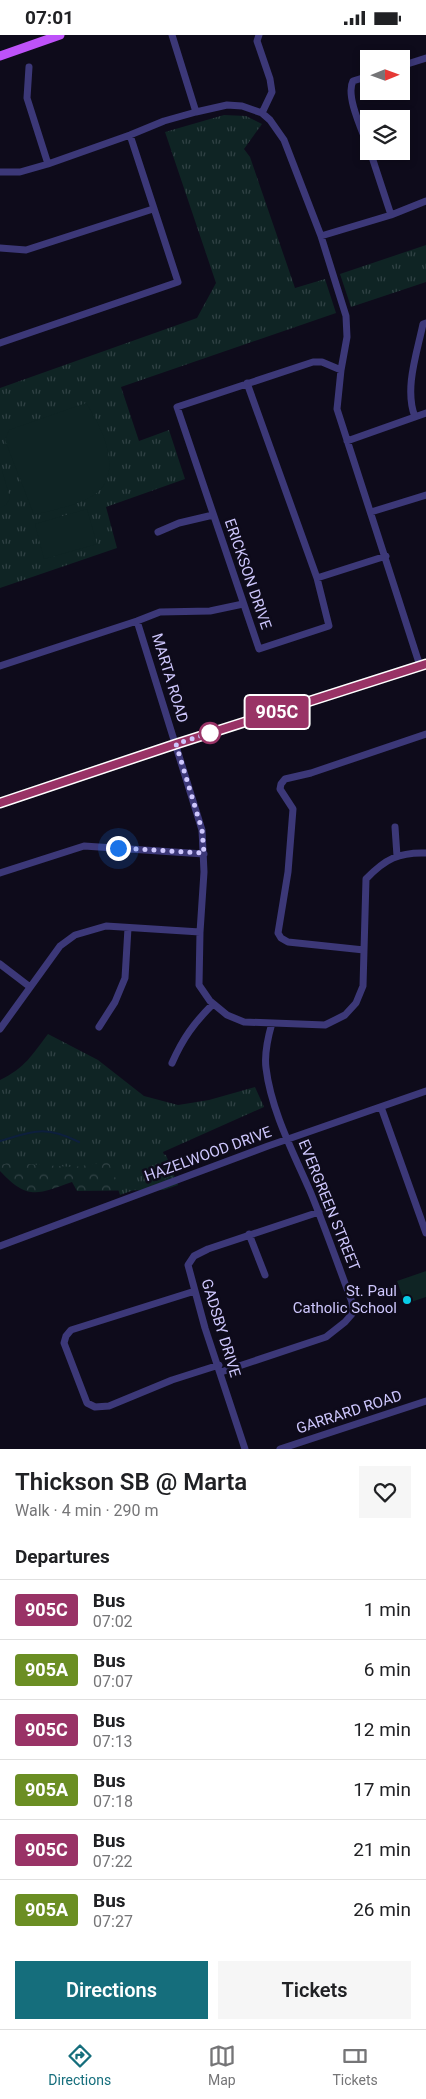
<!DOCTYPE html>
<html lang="en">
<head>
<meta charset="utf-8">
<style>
	body { margin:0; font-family:Roboto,sans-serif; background:#f6f6f6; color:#202124; height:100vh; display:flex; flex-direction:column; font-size:19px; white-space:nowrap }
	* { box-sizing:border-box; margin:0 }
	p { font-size:16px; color:#757577 }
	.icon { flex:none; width:28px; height:28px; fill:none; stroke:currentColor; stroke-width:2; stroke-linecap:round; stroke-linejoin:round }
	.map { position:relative; height:1414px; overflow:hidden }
	.panel { display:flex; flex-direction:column; background:#fff; flex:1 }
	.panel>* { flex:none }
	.badge { padding:0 10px; border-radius:4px; font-size:18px; line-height:32px }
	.needle { width:32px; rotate:89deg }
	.controls { position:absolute; left:360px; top:15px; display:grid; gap:10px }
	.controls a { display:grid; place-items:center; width:50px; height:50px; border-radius:0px; background:#fff; box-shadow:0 2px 8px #0003; font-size:25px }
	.you { position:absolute; width:25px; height:25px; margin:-12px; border:4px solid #fff; border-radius:50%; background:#1a73e8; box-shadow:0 0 0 8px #1a73e833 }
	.map>.badge { position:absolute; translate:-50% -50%; box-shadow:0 0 0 2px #fff }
	h2 { padding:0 15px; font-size:19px; line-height:45px }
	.round { display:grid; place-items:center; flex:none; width:52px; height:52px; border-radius:0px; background:#f6f6f6 }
	.head { display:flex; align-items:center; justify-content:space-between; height:85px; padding:0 15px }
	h1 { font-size:24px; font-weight:600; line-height:38px }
	.cta { display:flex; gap:10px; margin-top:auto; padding:10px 15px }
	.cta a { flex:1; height:58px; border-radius:0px; background:#156e7c; color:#fff; font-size:20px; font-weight:600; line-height:58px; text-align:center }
	.cta a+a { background:#f6f6f6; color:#202124 }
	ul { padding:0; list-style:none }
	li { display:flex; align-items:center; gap:15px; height:60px; padding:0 15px; border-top:1px solid #e0e0e0 }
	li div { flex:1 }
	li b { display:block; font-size:19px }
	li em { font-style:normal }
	li .badge { min-width:55px; font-weight:700; text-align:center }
	.status { display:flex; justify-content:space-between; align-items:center; height:35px; padding:0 25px; background:#fff; direction:ltr }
	.status svg { height:14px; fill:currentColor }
	.dock { display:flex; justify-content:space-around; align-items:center; height:70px; border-top:1px solid #e0e0e0; background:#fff; font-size:14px; color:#757577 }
	.dock a { display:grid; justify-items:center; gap:2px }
	.dock .selected { color:#156e7c }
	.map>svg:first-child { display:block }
</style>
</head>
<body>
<div class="status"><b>07:01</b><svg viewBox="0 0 49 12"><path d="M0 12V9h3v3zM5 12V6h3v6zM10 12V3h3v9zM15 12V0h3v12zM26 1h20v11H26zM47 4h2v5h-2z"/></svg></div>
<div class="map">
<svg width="426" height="1414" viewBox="0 0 426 1414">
	<defs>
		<pattern id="forest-crowns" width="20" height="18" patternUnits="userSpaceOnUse" patternTransform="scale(1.25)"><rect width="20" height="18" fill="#0f2424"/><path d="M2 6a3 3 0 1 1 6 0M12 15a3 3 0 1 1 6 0" fill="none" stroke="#314245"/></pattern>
		<pattern id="park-tufts" width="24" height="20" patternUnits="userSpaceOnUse" patternTransform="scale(1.25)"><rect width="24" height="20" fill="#0f2424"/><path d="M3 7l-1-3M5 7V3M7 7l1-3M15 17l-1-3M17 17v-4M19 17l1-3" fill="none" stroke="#314245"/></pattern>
	</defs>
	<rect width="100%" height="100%" fill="#0e0b1b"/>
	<path fill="url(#forest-crowns)" d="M0 1116 158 1118 166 1120 178 1150 164 1155 77 1156 72 1147C38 1159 28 1166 0 1136Z"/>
	<path fill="url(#park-tufts)" d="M224 80 246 81 262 89 244 114 250 122 295 253 325 244 336 278 121 352 139 406 169 395 185 444 106 472 117 513 0 553V353L197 283 216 248 165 97Z
		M426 210V247L351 272 340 239Z
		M48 999 98 1025 144 1061 178 1070 209 1065 255 1052 264 1072 163 1117 172 1141 120 1160 109 1127 74 1132 9 1128 0 1130V1045C25 1033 32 1020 48 999Z"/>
	<path fill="#0f2424" d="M86 368C102 392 125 439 94 460 79 470 52 475 34 480L5 405 9 395Z
		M0 428 10 463 6 470 0 473Z
		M87 474 97 509 44 524 35 489Z
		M426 1236V1262L405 1269 397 1246Z"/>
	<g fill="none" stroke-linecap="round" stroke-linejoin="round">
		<path stroke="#0d1f3d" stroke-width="2" d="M0 1106C34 1096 45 1090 79 1107"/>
		<path stroke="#3c3878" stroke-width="7" d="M172 0 196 77
			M259 0 257 6 270 44 272 57 262 78
			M401 31 426 23
			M29 32 27 63 48 129
			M369 41 353 46C345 61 363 97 369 114
			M370 116 391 180
			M0 137H20L48 129 130 100 164 86 196 77 227 70 242 71 262 78 270 85 284 105 321 201 346 281 347 302 341 335 337 374 420 631
			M321 201 391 180 426 166
			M0 213 26 215 153 174
			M0 308 178 247 130 100
			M247 348 317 543 329 591 259 614 177 372 313 327H322L341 335
			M415 382C404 354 417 318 423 289L426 288
			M347 406 426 378
			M371 477 426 460
			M158 497 179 488 213 480
			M317 543 386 521
			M137 586 202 795 204 837 200 897 199 950 210 966 227 980 244 987 325 990 345 980 356 968 363 951 366 844C385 824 399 817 426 818
			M0 631 137 586 160 577 210 576 243 569
			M395 792 397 821
			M0 838 84 811 204 819
			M364 915 288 907 281 903 278 898 288 837 293 774 280 754 281 749 285 744 311 738 426 699
			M0 929 30 952
			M99 992 115 967 125 943 128 893
			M0 994 60 911 75 900 106 891 200 897
			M172 1028C183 1003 194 988 213 969
			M381 1072 426 1198
			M249 1199 265 1240
			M0 1211 268 1111 426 1056
			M195 1256 71 1295 66 1301 64 1308 87 1368 95 1372 109 1371 172 1345 219 1330
			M221 1337 326 1302 345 1287 352 1279V1267C338 1230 325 1192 310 1156 293 1117 271 1075 266 1033 264 1018 268 1002 272 988
			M245 1414 205 1293 188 1230 194 1221 208 1214 319 1177
			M280 1414 426 1366"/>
		<path stroke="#be52f9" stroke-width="9" d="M0 21 60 0
			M0 768 176 709 426 629"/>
	</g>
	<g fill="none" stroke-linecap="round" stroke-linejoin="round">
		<g stroke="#fff" stroke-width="11">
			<path id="line" d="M0 768 176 709 426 629"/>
		</g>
		<use href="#line" stroke="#936" stroke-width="8"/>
		<path stroke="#cec7fd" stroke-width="5" stroke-dasharray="0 9" d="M118 813 204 818 202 795 176 709 216 696 210 698"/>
	</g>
	<circle fill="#fff" stroke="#936" stroke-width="2.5" cx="210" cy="698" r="10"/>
	<circle fill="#08cde8" stroke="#0e0b1b" stroke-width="2" cx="407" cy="1265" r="5"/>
	<g text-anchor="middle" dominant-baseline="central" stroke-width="5" stroke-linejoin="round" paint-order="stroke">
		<g font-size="15" fill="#cec7fd" stroke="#0e0b1b">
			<text transform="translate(248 539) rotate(71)">ERICKSON DRIVE</text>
			<text transform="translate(170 643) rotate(73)">MARTA ROAD</text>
			<text transform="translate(208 1119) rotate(-20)">HAZELWOOD DRIVE</text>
			<text transform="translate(329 1170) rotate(68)">EVERGREEN STREET</text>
			<text transform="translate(221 1293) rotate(73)">GADSBY DRIVE</text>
			<text transform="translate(349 1377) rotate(-18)">GARRARD ROAD</text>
		</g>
		<g font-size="15" fill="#cec7fd" stroke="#0e0b1b" text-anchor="end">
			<text x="397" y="1256">St. Paul<tspan x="397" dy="17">Catholic School</tspan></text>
		</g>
	</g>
</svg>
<div class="controls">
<a><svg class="needle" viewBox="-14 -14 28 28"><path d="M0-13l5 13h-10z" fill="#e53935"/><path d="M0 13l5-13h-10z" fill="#757577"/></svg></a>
<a><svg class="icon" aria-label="layers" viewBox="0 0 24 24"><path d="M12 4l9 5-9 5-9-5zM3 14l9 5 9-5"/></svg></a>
</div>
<div class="you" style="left:118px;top:813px"></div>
<b class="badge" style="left:277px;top:677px;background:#936;color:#fff">905C</b>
</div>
<section class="panel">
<div class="head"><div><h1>Thickson SB @ Marta</h1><p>Walk · 4 min · 290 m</p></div><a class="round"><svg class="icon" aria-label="heart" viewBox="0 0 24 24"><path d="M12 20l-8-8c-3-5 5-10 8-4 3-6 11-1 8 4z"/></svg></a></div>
<h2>Departures</h2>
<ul>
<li><span class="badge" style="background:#936;color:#fff">905C</span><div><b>Bus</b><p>07:02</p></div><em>1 min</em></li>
<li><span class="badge" style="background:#6b8e23;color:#fff">905A</span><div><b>Bus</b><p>07:07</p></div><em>6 min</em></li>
<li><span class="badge" style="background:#936;color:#fff">905C</span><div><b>Bus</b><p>07:13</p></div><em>12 min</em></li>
<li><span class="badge" style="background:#6b8e23;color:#fff">905A</span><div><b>Bus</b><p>07:18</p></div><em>17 min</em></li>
<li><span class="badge" style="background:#936;color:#fff">905C</span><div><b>Bus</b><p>07:22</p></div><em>21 min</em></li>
<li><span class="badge" style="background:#6b8e23;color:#fff">905A</span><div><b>Bus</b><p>07:27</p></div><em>26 min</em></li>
</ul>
<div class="cta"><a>Directions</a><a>Tickets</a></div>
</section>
<nav class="dock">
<a class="selected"><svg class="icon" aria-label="directions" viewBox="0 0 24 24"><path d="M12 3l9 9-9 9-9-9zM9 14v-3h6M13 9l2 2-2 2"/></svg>Directions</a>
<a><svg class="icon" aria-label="map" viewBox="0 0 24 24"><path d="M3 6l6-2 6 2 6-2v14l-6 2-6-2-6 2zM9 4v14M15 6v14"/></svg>Map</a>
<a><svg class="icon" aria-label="tickets" viewBox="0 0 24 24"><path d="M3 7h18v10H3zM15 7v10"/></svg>Tickets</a>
</nav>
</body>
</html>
